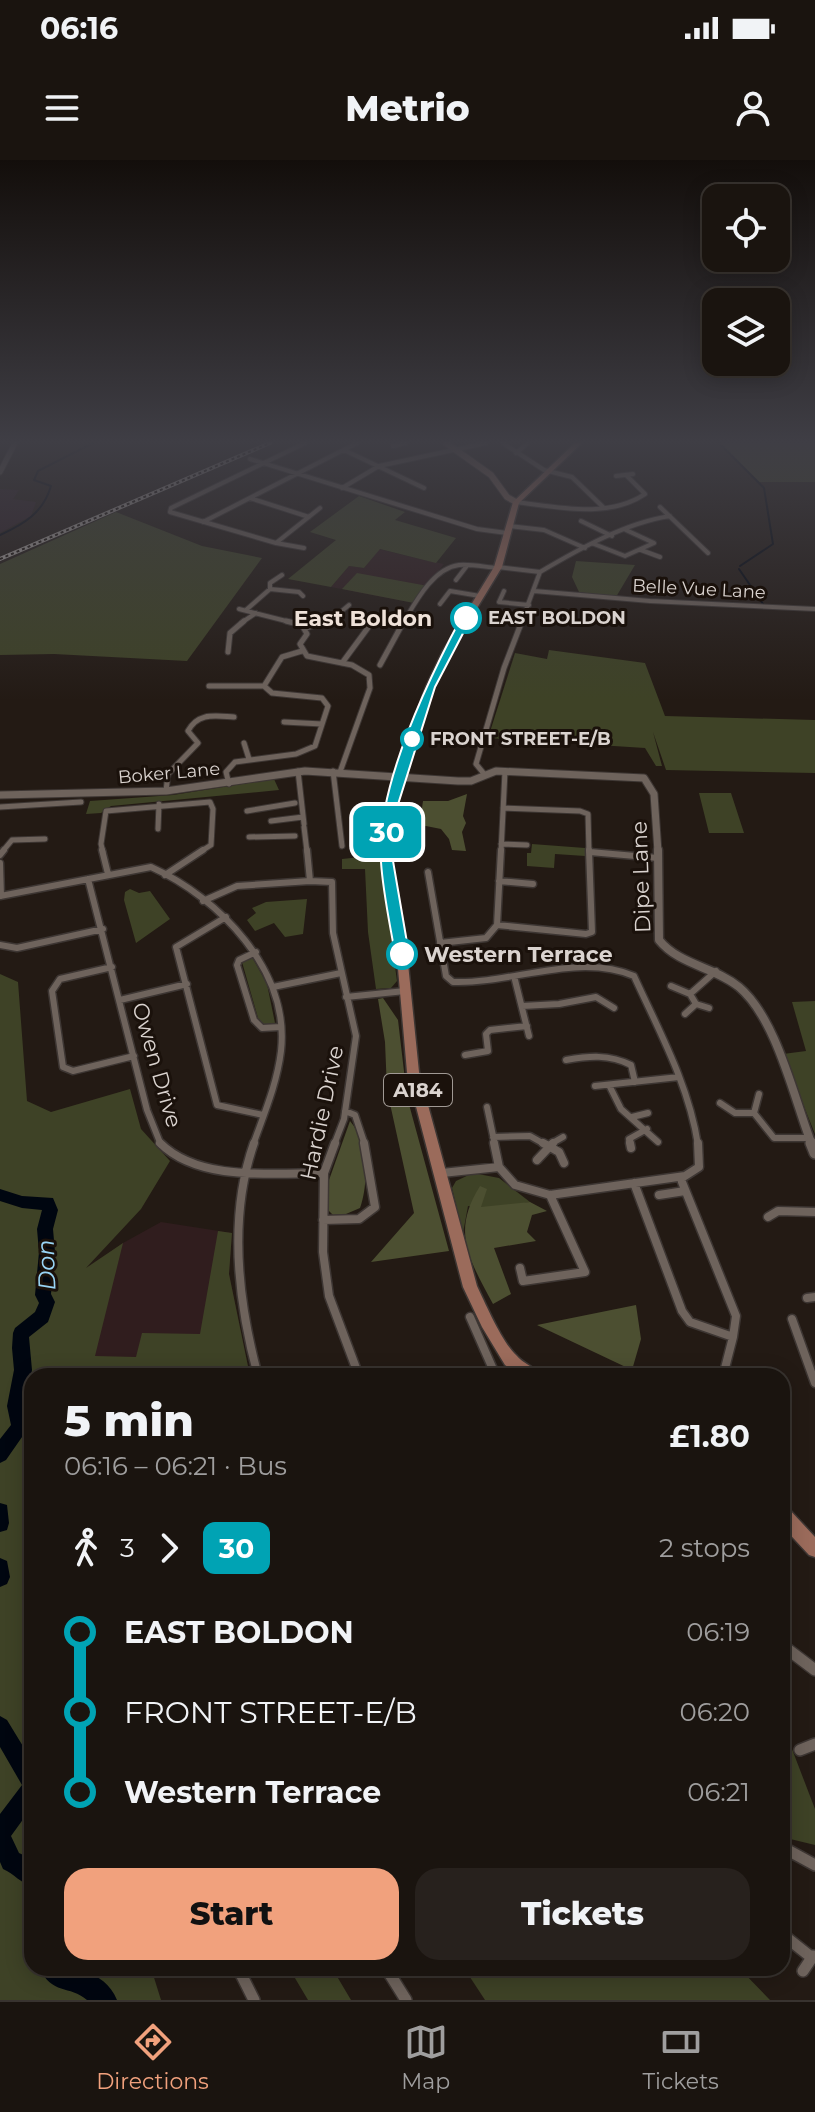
<!DOCTYPE html>
<html lang="en">
<head>
<meta charset="utf-8">
<style>
	body { margin:0; font-family:Montserrat,sans-serif; background:#27211d; color:#f1f3f6; height:100vh; display:flex; flex-direction:column; font-size:30px; white-space:nowrap }
	* { box-sizing:border-box; margin:0 }
	p { font-size:26px; color:#9f9e9e }
	.icon { flex:none; width:44px; height:44px; fill:none; stroke:currentColor; stroke-width:2; stroke-linecap:round; stroke-linejoin:round }
	.map { position:relative; flex:1; overflow:hidden }
	.panel { position:absolute; left:24px; top:1208px; width:766px; height:608px; display:flex; flex-direction:column; background:#1a140f; border-radius:24px; box-shadow:0 4px 20px #0003,0 0 0 2px #38332f }
	.panel>* { flex:none }
	.badge { padding:0 16px; border-radius:12px; font-size:28px; line-height:52px }
	.controls { position:absolute; left:702px; top:24px; display:grid; gap:16px }
	.controls a { display:grid; place-items:center; width:88px; height:88px; border-radius:16px; background:#1a140f; box-shadow:0 4px 20px #0003,0 0 0 2px #38332f; font-size:40px }
	.map>.badge { position:absolute; translate:-50% -50%; box-shadow:0 0 0 4px #fff }
	.legs { display:flex; align-items:center; gap:12px; height:88px; padding:0 40px; font-size:26px }
	.legs p { margin-inline-start:auto }
	.summary { display:flex; align-items:center; justify-content:space-between; height:136px; padding:0 40px }
	h1 { font-size:44px; font-weight:800; line-height:60px }
	.button { display:flex; gap:16px; margin-top:auto; padding:16px 40px }
	.button a { flex:1; height:92px; border-radius:24px; background:#f1a17d; color:#111; font-size:32px; font-weight:800; line-height:92px; text-align:center }
	.button a+a { background:#27211d; color:#f1f3f6 }
	ul { padding:0 40px; list-style:none }
	li { display:flex; align-items:center; gap:28px; height:80px; font-size:30px }
	li i { display:grid; place-items:center; width:12px; height:100%; margin:0 10px; background:currentColor }
	li i::after { content:''; width:20px; height:20px; margin:-10px; border:6px solid; border-radius:50%; background:#1a140f }
	li p { margin-inline-start:auto }
	li:first-child i { background:linear-gradient(#0000 50%,currentColor 0) }
	li:last-child i { background:linear-gradient(currentColor 50%,#0000 0) }
	.status { display:flex; justify-content:space-between; align-items:center; height:56px; padding:0 40px; background:#1a140f; direction:ltr }
	.status svg { height:22px; fill:currentColor }
	header { display:flex; justify-content:space-between; align-items:center; height:104px; padding:0 40px; background:#1a140f; font-size:36px; font-weight:800 }
	.dock { display:flex; justify-content:space-around; align-items:center; height:112px; border-top:2px solid #38332f; background:#1a140f; font-size:22px; color:#9f9e9e }
	.dock a { display:grid; justify-items:center; gap:4px }
	.dock .active { color:#f1a17d }
	.map>svg:first-child { display:block }
</style>
</head>
<body>
<div class="status"><b>06:16</b><svg viewBox="0 0 49 12"><path d="M0 12V9h3v3zM5 12V6h3v6zM10 12V3h3v9zM15 12V0h3v12zM26 1h20v11H26zM47 4h2v5h-2z"/></svg></div>
<header><svg class="icon" aria-label="menu" viewBox="0 0 24 24"><path d="M4 6h16M4 12h16M4 18h16"/></svg>Metrio<svg class="icon" aria-label="person" viewBox="0 0 24 24"><circle cx="12" cy="8" r="4"/><path d="M4 21q1-7 8-7t8 7"/></svg></header>
<div class="map">
<svg width="815" height="1840" viewBox="0 0 815 1840">
	<rect width="100%" height="100%" fill="#231a14"/>
	<path fill="#2e1d25" d="M0 329 19 330 13 339 36 342 31 356 0 373Z"/>
	<path fill="#301d1e" d="M379 389 424 400 444 404 414 443 331 427 349 406 364 408Z
		M161 1062 232 1073 229 1114 250 1216H82V1112L123 1083Z"/>
	<path fill="#3e4226" d="M720 283H815V322H759Z
		M359 336 405 352 395 360 456 378 436 403 380 389 364 408 349 406 331 427 288 419 336 380 310 372Z
		M116 352 202 386 262 398 187 501 54 494 0 495V404Z
		M576 401 635 405 616 437 579 432 572 417Z
		M357 413 428 426 414 443 342 429Z
		M549 490 645 503 665 556 815 560V613L666 610 653 572 662 606H656L645 588 488 578 515 493 547 499Z
		M274 619 279 630 111 646 101 653 86 654 90 641 173 635Z
		M699 633H731L744 673H709Z
		M532 684 585 688V696L555 694 554 708 527 706V693H531Z
		M380 695 397 821 391 828 376 829 368 772 365 709H342V699Z
		M130 729 139 733 150 731 170 759 136 783 124 740 125 732Z
		M307 739 303 774 285 777 274 763 255 771 247 760 256 753 252 748 266 742Z
		M252 797 267 824 275 863 260 865 242 802Z
		M0 814 18 822 27 941 51 952 130 929 141 969 170 1001 141 1049 86 1108 123 1083 95 1196 136 1197 142 1173 200 1174 218 1071 232 1073 229 1114 250 1216H32V1808H151L161 1840H0Z
		M815 841V974L783 894 806 891 792 842Z
		M473 1013 499 1018 530 1042 492 1049 468 1046 463 1073 452 1028 456 1021Z
		M782 1563 815 1649V1685L782 1677Z
		M289 1808H332L351 1840H308Z
		M464 1808H739L770 1840H485Z"/>
	<path fill="#4c4f31" d="M467 634 463 656 466 663 462 672 466 691 452 690 449 679 441 669 426 666 396 670 397 653 416 659 421 655 423 641H448Z
		M383 838 398 860 407 937 449 1091 371 1102 414 1053 387 930 385 882 378 839Z
		M350 961C368 981 369 1023 360 1048L346 1054 333 1055 329 1051V1020Z
		M480 1026 487 1029 481 1047 530 1042 547 1051 532 1055 527 1072 536 1081 494 1088 511 1134 493 1144C469 1099 451 1072 480 1026Z
		M636 1145 641 1179 632 1210 537 1165Z"/>
	<g fill="none" stroke-linecap="round" stroke-linejoin="round">
		<path stroke="#000610" stroke-width="2" d="M719 283 764 328 773 384 740 406
			M0 375C24 364 43 353 51 326L34 320 38 311 93 283
			M739 409 763 444"/>
		<path fill="#000610" fill-rule="evenodd" d="M0 1029 22 1036 53 1038 58 1050 53 1069 55 1092 51 1134 55 1142 48 1162 29 1177 32 1210 25 1246 29 1267 6 1300 0 1303V1279L11 1265 7 1246 14 1210 12 1188 13 1173 15 1168 35 1152 39 1143 35 1135 39 1092 37 1069 42 1050 22 1048 0 1041Z
			M0 1343 7 1345 9 1363 7 1370 0 1372Z
			M0 1398 7 1401 10 1417 7 1424 0 1427Z
			M0 1556 7 1560 32 1601V1647L11 1676 19 1693 32 1699V1727C21 1723 14 1714 3 1709L0 1702V1654L22 1625 0 1587Z
			M40 1808C70 1808 104 1808 117 1840H87C70 1825 51 1835 40 1808Z"/>
		<g stroke="#3d3633" stroke-width="6">
			<path id="minor-far4" d="M503 283 544 310 572 317 604 348
				M393 286 406 283
				M344 290 424 328
				M516 293 528 283
				M250 299 477 369 507 373
				M616 316 633 314
				M342 328 379 306 486 283
				M250 338 309 357
				M516 342C558 347 608 359 645 334L626 315
				M660 347 708 393
				M581 361 612 376
				M203 362 357 283
				M509 366 544 370 585 388
				M276 383 320 348
				M594 384 625 396 654 383 626 370
				M304 388 276 383 170 352 171 348 305 283
				M641 390 660 397
				M498 407 540 412
				M540 412C579 389 625 363 670 356
				M456 420 466 407
				M270 429V423L282 415
				M504 431 499 442 529 445
				M534 431 650 441 815 449
				M440 444 450 431 480 436
				M239 449 294 463
				M246 450 270 429 299 432 303 436
				M241 463 256 453
				M321 463 331 460 349 445
				M403 463C415 443 433 408 459 405 471 404 485 407 497 408
				M521 463 540 412"/>
		</g>
		<g stroke="#3d3633" stroke-width="7">
			<path id="minor-far3" d="M286 461 302 465 307 474 300 484 307 496 352 505 369 515 370 528 340 612
				M306 468 328 461
				M228 492 230 473 244 461
				M342 503 370 465
				M380 505 404 461
				M209 526H264
				M284 562 322 564
				M244 583 249 599
				M298 611 304 664
				M333 611 342 686
				M485 615 476 604 504 508 522 461
				M229 624 226 612 235 602 296 594 315 586 328 546 322 538 272 533 264 526 282 497 302 491
				M166 631 168 614 198 583 188 571C198 552 215 556 234 557
				M0 647 81 642
				M503 648 580 651 588 654 589 692
				M247 651 295 643
				M271 661 303 657
				M304 667 307 692
				M158 669 159 644
				M249 677 295 676
				M501 684 527 685
				M2 692 12 680 45 679
				M103 692 101 684 106 651 210 642 213 649 211 685 200 692
				M501 692 505 611"/>
		</g>
		<g stroke="#3d3633" stroke-width="9">
			<path id="minor-far2" d="M102 690 108 714
				M307 690 310 721 332 722 333 773 356 876 344 959 334 985
				M590 692 658 698
				M0 695 4 690
				M0 703 1 736
				M428 712 446 816 453 822C512 824 578 792 634 816 659 871 689 925 698 985
				M165 715 203 690
				M88 719 147 950 161 985
				M499 721 533 724
				M0 736 151 707C220 738 290 811 281 891 277 924 264 954 253 985
				M203 741 237 726 310 721
				M226 757 176 787 217 945 263 955
				M497 765 586 774 592 772 589 690
				M440 783 486 778 497 765 501 690
				M0 785 17 788 103 769
				M256 792 239 800 237 805 254 860 262 868 281 867
				M112 807 60 819 52 831 63 907 73 911 134 896
				M515 820 529 876
				M671 826 690 834 696 844
				M273 827 341 813
				M690 834 716 811
				M346 837 405 831
				M120 840 187 824
				M522 846 559 844 596 837 614 848
				M685 854 696 844 709 848
				M465 895 488 891 486 874 490 870 527 866
				M566 900C589 896 609 894 631 905L635 922
				M609 925 621 949 658 982
				M595 926 679 917
				M720 943 735 953H754L759 934
				M487 947 495 985
				M345 951 355 955 365 985
				M754 953 774 978H809
				M632 957 648 953
				M493 977 530 976 546 985
				M549 985 563 977
				M630 985 629 979 647 969"/>
		</g>
		<g stroke="#3d3633" stroke-width="11">
			<path id="minor-far1" d="M160 983C199 1022 273 1013 324 1013
				M254 983C228 1057 238 1142 258 1216
				M335 983 324 1013 323 1092 329 1136 359 1216
				M494 983 499 1007
				M543 983 559 992 564 1003
				M630 983 631 988
				M537 1000 553 983
				M442 1013 499 1007 515 1025 550 1035 685 1016 699 1007 698 983
				M634 1023 682 1151 690 1162 733 1177 736 1156 682 1022
				M659 1035 685 1031
				M768 1057 778 1051 815 1052
				M323 1060 359 1059 375 1047 364 983
				M520 1108 523 1121 585 1112 550 1035
				M807 1138 815 1137
				M470 1157 496 1216
				M792 1159 815 1223
				M723 1216 733 1177"/>
		</g>
		<g stroke="#3d3633" stroke-width="14">
			<path id="minor" d="M782 1485 815 1510
				M800 1590 815 1584
				M782 1687 815 1705
				M782 1774 811 1797
				M238 1808 254 1840
				M386 1808 406 1840
				M803 1811 813 1796"/>
		</g>
		<g stroke="#3d3633" stroke-width="7">
			<path id="tertiary-far3" d="M0 312 15 283"/>
		</g>
		<g stroke="#3d3633" stroke-width="9">
			<path id="tertiary-far2" d="M0 635 166 631 305 611 458 621H471L496 611 644 618 654 634 658 692"/>
		</g>
		<g stroke="#3d3633" stroke-width="11">
			<path id="tertiary-far1" d="M658 690 659 780C679 805 715 807 739 827 777 859 794 939 812 985"/>
		</g>
		<g stroke="#3d3633" stroke-width="14">
			<path id="tertiary" d="M811 983 815 993"/>
		</g>
		<g stroke="#3d3633" stroke-width="8">
			<path id="secondary" d="M446 283 491 315 507 337 516 342"/>
		</g>
		<g stroke="#3d3633" stroke-width="3">
			<path id="primary" d="M575 283H582L519 343 502 407 451 491 434 527 401 625 392 677V701L405 774 419 912 477 1126C486 1145 502 1182 516 1195 523 1204 535 1206 540 1216H521L505 1205 482 1167 463 1127 407 912 395 774 382 701V677L391 625 426 527 443 491 494 407 513 342Z
				M782 1346 788 1348 815 1377V1397L809 1395 782 1366Z"/>
		</g>
		<use href="#minor-far4" stroke="#6e635c" stroke-width="4"/>
		<use href="#minor-far3" stroke="#6e635c" stroke-width="5"/>
		<use href="#minor-far2" stroke="#6e635c" stroke-width="6"/>
		<use href="#minor-far1" stroke="#6e635c" stroke-width="8"/>
		<use href="#minor" stroke="#6e635c" stroke-width="11"/>
		<use href="#tertiary-far3" stroke="#6e635c" stroke-width="5"/>
		<use href="#tertiary-far2" stroke="#6e635c" stroke-width="7"/>
		<use href="#tertiary-far1" stroke="#6e635c" stroke-width="8"/>
		<use href="#tertiary" stroke="#6e635c" stroke-width="11"/>
		<use href="#secondary" stroke="#84675b" stroke-width="6"/>
		<use href="#primary" fill="#9b6b5b" fill-rule="evenodd"/>
		<g stroke="#b0a9a4" stroke-width="4">
			<path id="rail" d="M0 399 270 283"/>
		</g>
		<use href="#rail" stroke="#1a110b" stroke-width="2" stroke-dasharray="3" stroke-linecap="butt"/>
	</g>
	<linearGradient id="sky" x2="0" y2="1"><stop stop-color="#130e0b"/><stop offset="0.52" stop-color="#3f3e45"/><stop offset="1" stop-color="#3f3e45" stop-opacity="0"/></linearGradient>
	<rect width="815" height="541" fill="url(#sky)"/>
	<path fill="#00a3b4" stroke="#fff" stroke-width="2" d="M466 455 471 458 435 527 395 654 393 701 409 794 402 799 395 794C390 764 383 733 381 702 375 629 427 522 461 458Z"/>
	<g fill="#fff" stroke="#00a3b4" stroke-width="4">
		<circle cx="466" cy="458" r="14"/>
		<circle cx="412" cy="579" r="10"/>
		<circle cx="402" cy="794" r="14"/>
	</g>
	<g text-anchor="middle" dominant-baseline="central" stroke-width="6" stroke-linejoin="round" paint-order="stroke">
		<g font-size="18" fill="#dad3cf" stroke="#1a110b">
			<text transform="translate(699 429) rotate(3)">Belle Vue Lane</text>
			<text transform="translate(169 613) rotate(-5)">Boker Lane</text>
		</g>
		<g font-size="18" font-weight="bold" fill="#dad3cf" stroke="#1a110b" text-anchor="start">
			<text x="488" y="458">EAST BOLDON</text>
			<text x="430" y="579">FRONT STREET-E/B</text>
		</g>
		<rect fill="#1a110b" stroke="#a09994" stroke-width="2" x="384" y="914" width="68" height="32" rx="6"/>
		<g font-size="20" font-weight="bold" fill="#dad3cf">
			<text x="418" y="930">A184</text>
		</g>
		<g font-size="22" font-weight="bold" fill="#efe2d9" stroke="#1a110b">
			<text x="363" y="458">East Boldon</text>
		</g>
		<g font-size="22" fill="#dad3cf" stroke="#1a110b">
			<text transform="translate(641 717) rotate(-92)">Dipe Lane</text>
			<text transform="translate(157 905) rotate(74)">Owen Drive</text>
			<text transform="translate(322 953) rotate(-78)">Hardie Drive</text>
		</g>
		<g font-size="22" font-weight="bold" fill="#dad3cf" stroke="#1a110b" text-anchor="start">
			<text x="424" y="794">Western Terrace</text>
		</g>
		<g font-size="24" font-style="italic" fill="#99d5f6" stroke="#1a110b">
			<text transform="translate(46 1105) rotate(-92)">Don</text>
		</g>
	</g>
</svg>
<div class="controls">
<a><svg class="icon" aria-label="locate" viewBox="0 0 24 24"><circle cx="12" cy="12" r="6"/><path d="M12 2v4M12 18v4M2 12h4M18 12h4"/></svg></a>
<a><svg class="icon" aria-label="layers" viewBox="0 0 24 24"><path d="M12 4l9 5-9 5-9-5zM3 14l9 5 9-5"/></svg></a>
</div>
<b class="badge" style="left:387px;top:672px;background:#00a3b4;color:#fff">30</b>
<section class="panel">
<div class="summary"><div><h1>5 min</h1><p>06:16 – 06:21 · Bus</p></div><b>£1.80</b></div>
<div class="legs"><svg class="icon" aria-label="walk" viewBox="0 0 24 24"><circle cx="13" cy="4" r="2"/><path d="M13 8l-2 6 4 7M11 14l-3 7M7 12l3-4h3l4 4"/></svg>3<svg class="icon" aria-label="forward" viewBox="0 0 24 24"><path d="M9 5l7 7-7 7"/></svg><b class="badge" style="background:#00a3b4;color:#fff">30</b><p>2 stops</p></div>
<ul>
<li><i style="color:#00a3b4"></i><b>EAST BOLDON</b><p>06:19</p></li>
<li><i style="color:#00a3b4"></i><span>FRONT STREET-E/B</span><p>06:20</p></li>
<li><i style="color:#00a3b4"></i><b>Western Terrace</b><p>06:21</p></li>
</ul>
<div class="button"><a>Start</a><a>Tickets</a></div>
</section>
</div>
<nav class="dock">
<a class="active"><svg class="icon" aria-label="directions" viewBox="0 0 24 24"><path d="M12 3l9 9-9 9-9-9zM9 14v-3h6M13 9l2 2-2 2"/></svg>Directions</a>
<a><svg class="icon" aria-label="map" viewBox="0 0 24 24"><path d="M3 6l6-2 6 2 6-2v14l-6 2-6-2-6 2zM9 4v14M15 6v14"/></svg>Map</a>
<a><svg class="icon" aria-label="tickets" viewBox="0 0 24 24"><path d="M3 7h18v10H3zM15 7v10"/></svg>Tickets</a>
</nav>
</body>
</html>
